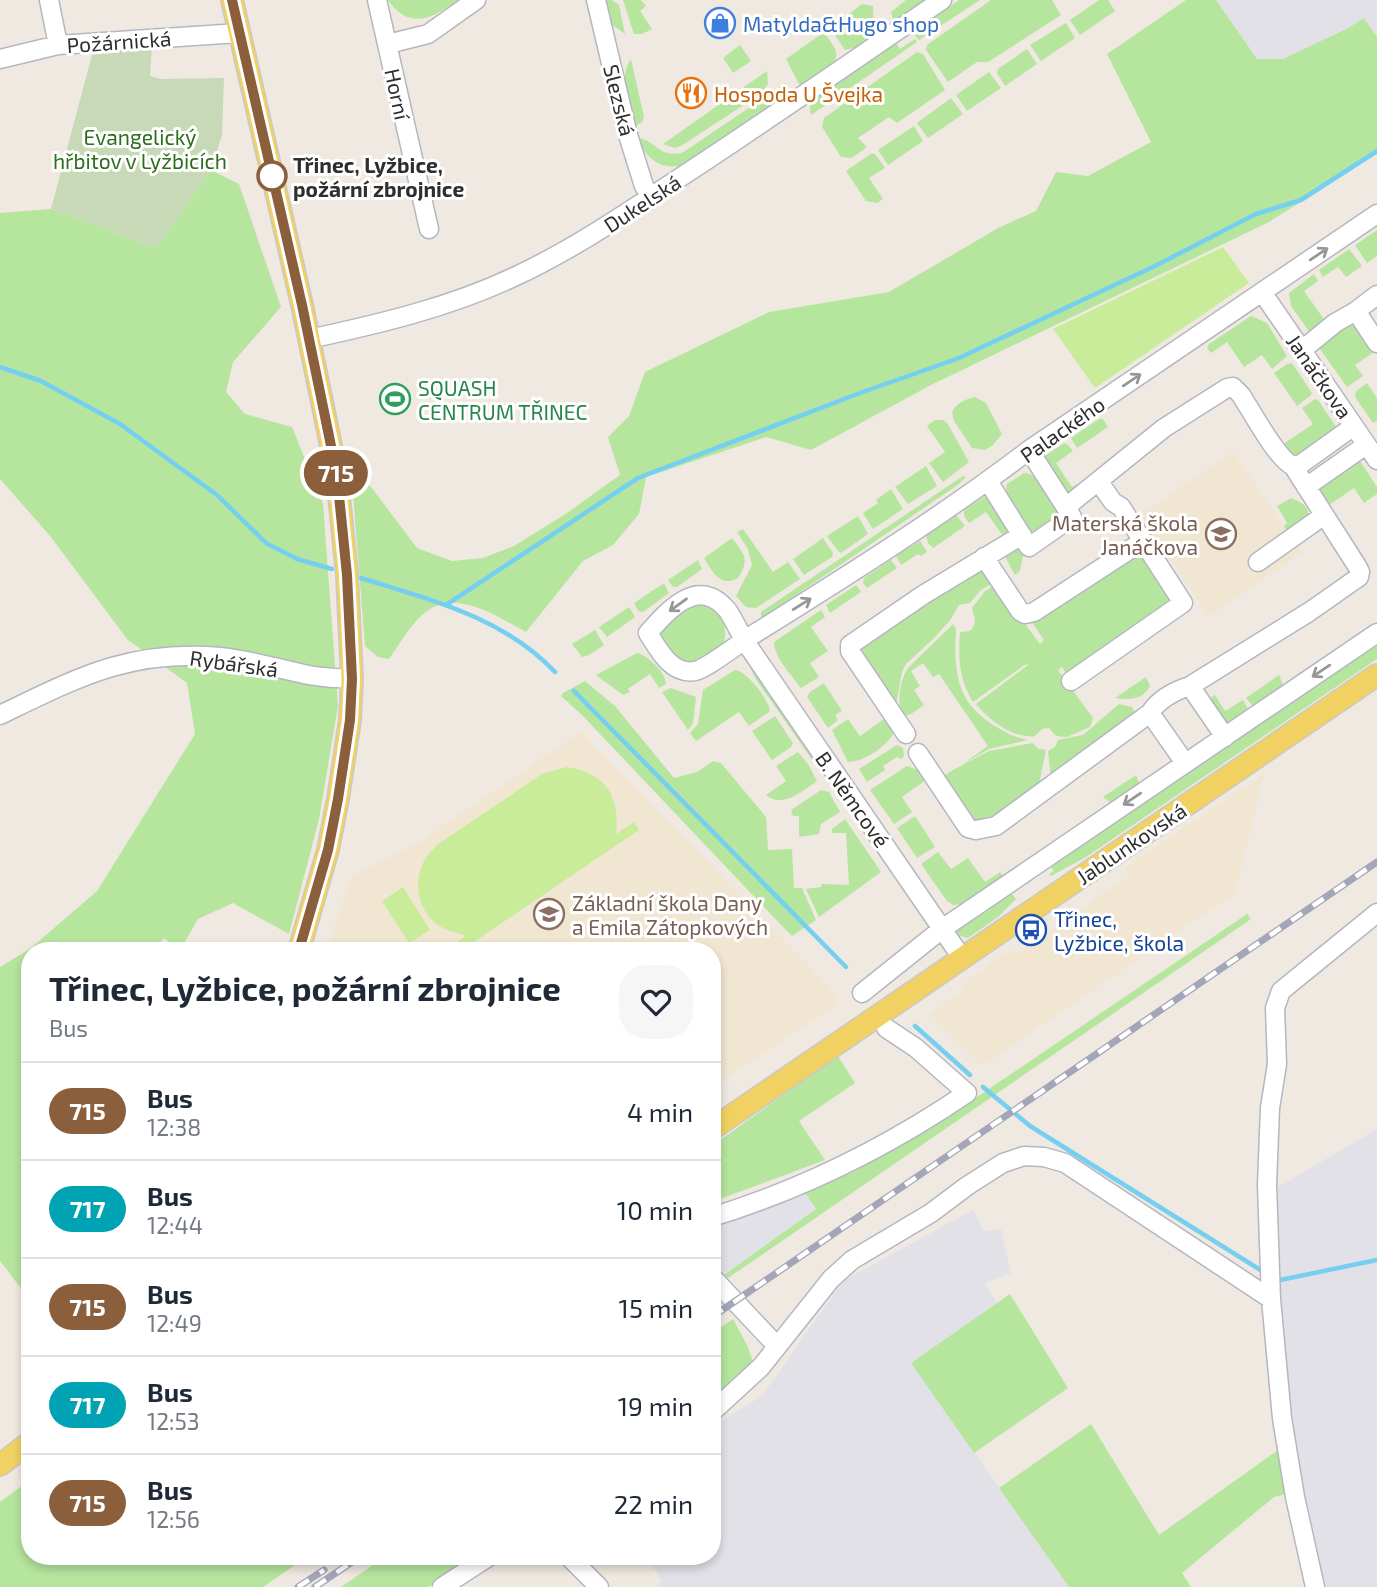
<!DOCTYPE html>
<html lang="en">
<head>
<meta charset="utf-8">
<style>
	body { margin:0; font-family:"Exo 2",sans-serif; background:#f6f6f7; color:#1f2937; height:100vh; display:flex; flex-direction:column; font-size:26px; white-space:nowrap }
	* { box-sizing:border-box; margin:0 }
	p { font-size:23px; color:#747a83 }
	.icon { flex:none; width:38px; height:38px; fill:none; stroke:currentColor; stroke-width:2; stroke-linecap:round; stroke-linejoin:round }
	.map { position:relative; flex:1; overflow:hidden }
	.side { position:absolute; left:21px; top:942px; width:700px; height:623px; display:flex; flex-direction:column; background:#fff; border-radius:28px; box-shadow:0 4px 10px #0003 }
	.side>* { flex:none }
	.badge { padding:0 14px; border-radius:23px; font-size:24px; line-height:46px }
	.map>.badge { position:absolute; translate:-50% -50%; box-shadow:0 0 0 4px #fff }
	.round { display:grid; place-items:center; flex:none; width:74px; height:74px; border-radius:28px; background:#f6f6f7 }
	.overview { display:flex; align-items:center; justify-content:space-between; height:119px; padding:0 28px }
	h1 { font-size:33px; font-weight:700; line-height:52px }
	ul { padding:0; list-style:none }
	li { display:flex; align-items:center; gap:21px; height:98px; padding:0 28px; border-top:2px solid #e0e1e3 }
	li div { flex:1 }
	li b { display:block; font-size:26px }
	li em { font-style:normal }
	li .badge { min-width:77px; font-weight:700; text-align:center }
	.map>svg:first-child { display:block }
</style>
</head>
<body>
<div class="map">
<svg width="1377" height="1587" viewBox="0 0 1377 1587">
	<rect width="100%" height="100%" fill="#efe9e1"/>
	<path fill="#e3e1e8" d="M1216 0H1377V37L1364 18 1348 28 1283 59H1257Z
		M1377 1129V1587H1321L1286 1416 1273 1190Z
		M805 1193 816 1209 724 1275 712 1265V1228Z
		M973 1210 984 1231 1001 1229 1011 1273 985 1283 997 1303 912 1363 1069 1587H655L662 1582 647 1556H712V1426L762 1396 843 1281Z"/>
	<path fill="#f0e6d1" d="M1233 452 1302 553 1209 616 1140 515Z
		M581 732 837 995V1004L712 1087V950H326L351 877 417 844Z
		M1264 774 1235 893 982 1066 929 1014 964 991 961 985 1009 951H1022L1129 875 1124 868Z"/>
	<path fill="#b6e59e" d="M388 0H458C434 17 410 32 388 0Z
		M606 0H612L619 5 625 34 611 24Z
		M623 0H641L646 6 640 11 652 29 642 34H634Z
		M906 0H928L898 20H893L891 12Z
		M959 0H980L919 40 915 36 917 31Z
		M991 0H1052L1061 15 988 62H977L948 82 926 50 927 45Z
		M1099 0H1108L1115 11 1080 35 1070 20Z
		M1186 0H1216L1257 59H1283L1348 28 1364 18 1377 37V154L1269 222 929 386 811 450 766 437 646 477 639 514 613 545 583 561 526 632C494 615 454 586 422 615 409 627 399 645 389 659L378 657 365 646 352 482 362 479 371 487 417 548 452 561 483 558 514 546 567 513 620 475 608 437 629 416 645 372 769 312 889 292 1000 227 1036 211 1056 172 1088 176 1151 142 1107 54Z
		M862 4 873 6 874 34 859 47 845 50 830 28Z
		M1066 23 1075 38 1041 61 1030 45Z
		M824 32C827 38 834 44 836 52 840 67 811 79 800 86L786 59Z
		M915 39 917 42 811 115 810 106 817 96 896 43 900 49Z
		M740 45 751 61 733 73 723 58Z
		M1027 49 1037 64 1005 86 997 73 998 69Z
		M917 52 923 54 945 90 897 123 889 117 858 138 867 147 852 158 841 157 822 127 824 118Z
		M631 59 644 117 643 121 635 127C630 106 617 78 631 59Z
		M767 71 768 84 762 93 681 146 675 148 663 144Z
		M989 72 1001 88 967 111 956 95Z
		M786 83 788 89 783 98C763 112 698 163 679 166 658 169 644 156 638 138 656 140 658 158 682 153Z
		M951 98 963 114 928 138 917 123Z
		M914 126 923 141 888 165 878 150Z
		M872 153 876 155 885 168 869 178 883 199 877 203 866 201 846 171Z
		M211 170 239 184 281 307 233 362 226 392 245 414 292 427 323 504 338 706 319 819 289 934 233 903 198 919 180 950 164 938 154 950H30V1300L0 1261V967L31 948 97 891 195 734 187 683 127 639 51 537 0 479V213L51 209 156 248Z
		M1377 230V256L1367 263 1355 245Z
		M1349 249 1362 266 1346 277 1338 267 1323 277 1319 270Z
		M1314 274 1318 281 1304 291 1328 325 1311 334 1291 306 1289 293Z
		M1251 316 1267 323 1287 356 1272 369 1262 355 1244 367 1227 342 1211 353 1207 348 1209 344Z
		M1354 322 1377 350 1355 365 1363 376 1347 387 1317 345Z
		M1292 363 1312 393 1310 396 1297 406 1274 373 1287 364Z
		M1367 383 1377 398V421L1373 423 1355 397 1356 391Z
		M975 397 986 403 1002 434 993 445 985 450 972 448 954 421 952 412C956 403 966 399 975 397Z
		M1315 399 1318 400 1339 431 1302 458H1293L1279 447 1313 424 1302 408Z
		M1099 419H1103L1108 427 1077 448 1071 438Z
		M935 420H943L948 424 969 462 943 482 929 463 945 452 927 426Z
		M1064 443 1068 445 1073 451 1056 463 1072 487 1077 484 1081 490 1071 498 1039 460Z
		M1358 458 1377 487V494L1364 503 1354 488 1329 505 1324 503 1319 487Z
		M926 466 937 486 908 504 895 487Z
		M1024 473C1041 474 1050 497 1058 510L1056 520 1037 532 1027 530 1005 495 1007 484Z
		M963 476 966 477 959 484 761 619V612Z
		M891 489 903 509 873 529 863 513 878 503 876 500Z
		M989 494 1015 530 1003 536 986 512 969 523 964 516V510Z
		M1291 498C1320 510 1307 519 1290 535L1284 526 1287 523 1277 506Z
		M956 515 965 526 933 548 928 543 926 535Z
		M858 516 868 534 841 553 838 551 827 536Z
		M743 529 773 572 788 562 800 579 756 608 746 607 736 596 752 565 748 549 737 532Z
		M732 538C745 556 750 558 738 578 720 588 713 572 704 558Z
		M823 538 833 553 832 557 804 575 793 559Z
		M920 541 927 552 921 556 918 554 901 565 896 556Z
		M1018 547 1023 555 1020 571 1015 575 1004 555Z
		M1142 551 1177 603 1069 677 1062 667 1058 670 1093 718 1090 727 1067 737 1056 736 1049 728 1042 729 1035 736C1013 739 989 720 976 704L1028 665 1026 664 973 702C959 679 958 658 960 632L970 631C978 623 974 617 972 608L985 591 996 584 1040 644 1044 640 1031 621Z
		M698 560 702 569 677 587H673L668 580Z
		M891 560 897 568 867 588 863 583 864 578Z
		M986 568 996 581 981 590 970 603 959 605 951 619 935 637 906 664 902 672 896 706 856 648 916 608 939 597 960 581Z
		M664 583 669 593 643 612 638 611 634 603Z
		M856 585 861 592 830 613 826 605Z
		M701 604C720 609 730 625 723 644L693 662 676 659C671 653 664 647 662 640 657 621 685 606 701 604Z
		M629 607 635 617 607 637 599 627Z
		M821 610 825 617 811 627 828 651 810 663 819 677 801 688C792 676 774 657 774 642Z
		M953 624 956 629C953 681 959 708 1007 733 1014 737 1021 738 1028 740L989 749 963 764 988 746 939 674 933 677 923 663 911 671 920 686 914 690 924 705 911 714 903 716C896 703 900 680 908 668Z
		M595 630 604 645 589 655 582 657 572 644Z
		M1377 645V659L1086 857 1051 876 1049 874 1054 871 1051 867Z
		M637 653C649 656 666 673 666 684L659 688 650 674 628 689 630 692 623 695 596 675Z
		M747 660 819 762 820 771 755 678Z
		M735 670C747 671 769 700 770 711L749 726 739 712 696 741 690 733 698 724 703 690Z
		M1279 675 1283 685 1253 706 1246 698Z
		M1146 677 1150 686C1143 700 1130 700 1115 698Z
		M585 681 615 706 674 778 697 772 713 761 721 763 766 817 768 850 792 849 794 888H802L816 920 792 936 784 928 582 715 561 696 563 693Z
		M824 683 842 711 835 715 838 720 828 728 807 697 810 692Z
		M671 688 696 697 693 723 688 730 662 692Z
		M1215 695 1225 711 1243 700 1248 709 1222 727 1204 702Z
		M1119 704 1132 707 1136 714 1133 719 1081 752 1084 756 1051 781 1048 751 1055 747 1058 740 1083 735Z
		M884 708 896 729C890 744 865 762 848 762L832 730 848 719 860 736 884 719 879 711Z
		M775 716 793 743 791 747 772 760 752 731Z
		M1033 743 1038 749 1046 750 1039 784 1014 801 1015 808 989 823 972 821 941 778 953 770 989 751Z
		M897 745 903 748 904 757 900 759 897 757 883 766 885 770 867 782 859 769Z
		M798 752 808 764 817 781C803 791 782 809 766 795L786 781 776 766Z
		M907 766 918 770 926 780 902 797 912 812 894 824 870 790Z
		M1136 775 1139 783 1111 803 1103 797Z
		M821 790 829 792 840 812 821 824 819 834 799 837V816H793L791 810Z
		M915 816 935 847 917 858 897 828Z
		M845 819 881 872 819 917 806 889 821 887 822 884 849 885 846 833H832V829Z
		M938 852 951 869 968 858 985 882 1000 872 1003 876 961 904 953 905 947 901 921 864Z
		M1012 894 1016 899 998 917 968 938 957 935 956 927 961 920 977 918Z
		M1247 914 1251 919 728 1278 724 1275 816 1209 805 1193 855 1171 927 1131Z
		M838 1056 855 1083 799 1121 825 1160 712 1202V1146Z
		M1010 1294 1068 1388 974 1453 911 1363Z
		M733 1319 748 1347 753 1362 712 1404V1333Z
		M1091 1424 1159 1535 1278 1450 1286 1494 1274 1497 1182 1573 1191 1587H1069L999 1488Z
		M30 1480V1556H308L263 1587H0V1502Z
		M386 1556H475L428 1587H341Z"/>
	<path fill="#c8d9b8" d="M152 45 150 76 161 79 224 78 222 135 211 170 156 248 51 209 93 51Z"/>
	<path fill="#c9ec9a" d="M1223 247 1249 283 1095 388 1053 329Z
		M567 767C606 773 620 796 616 834L634 822 639 830 462 950H445L466 936C459 933 451 932 445 929 420 918 412 886 423 863 426 856 432 851 437 845L542 774Z
		M403 887 430 930 409 943 382 901Z"/>
	<g fill="none" stroke-linecap="round" stroke-linejoin="round">
		<path stroke="#75cff0" stroke-width="4.5" d="M0 367 41 381 120 424 217 495 266 543 297 559 332 569
			M361 578C431 600 503 617 555 672
			M446 605 638 478 860 393 959 358 1155 266 1256 214 1301 200 1377 151
			M574 691 846 967
			M915 1026 970 1075
			M983 1087 1030 1126 1262 1271
			M1280 1280 1377 1260"/>
		<g stroke="#b4b7c1" stroke-width="21">
			<path id="minor" d="M49 0 58 45
				M377 0 429 229
				M596 0 628 135 644 186 651 197
				M388 44 428 34 476 0
				M0 59 58 45 239 33
				M1262 292 1377 460
				M1377 295 1356 311 1377 343
				M309 339C379 324 451 307 516 276 576 248 629 211 684 175 771 118 856 59 942 0
				M1302 350 1335 323 1356 311
				M988 481 1029 547 1072 517 1029 450
				M1306 487 1366 445
				M1066 507 1164 428 1227 388 1233 387 1241 395C1252 412 1277 459 1293 466L1301 464 1354 426
				M984 557 1020 611 1025 614 1034 612 1143 541
				M1258 562 1323 516
				M1071 681 1183 603 1121 507 1113 502 1099 482
				M1190 686 1225 737
				M1150 713 1185 763
				M0 715C77 678 130 649 220 657 250 660 280 669 309 675 323 678 338 678 352 679
				M906 734 850 651V645L923 595 1022 535
				M918 753 968 828 976 830 996 826 1150 713C1159 699 1174 691 1190 686L1309 612 1359 577 1360 572 1357 566 1293 466
				M962 958 744 640C739 631 734 620 728 611 699 575 669 609 648 633 659 650 671 675 695 671 708 668 740 642 754 634 847 576 941 517 1029 450L1377 214
				M862 993 942 929 1377 633
				M712 1217C803 1189 889 1146 967 1093L916 1048 886 1028
				M712 1277 776 1345
				M1271 1299 1267 1185 1270 1108 1277 1064 1275 1008 1281 991 1377 913
				M712 1412 761 1367 831 1279 852 1260 931 1213 967 1186 1003 1163 1024 1156 1044 1157 1065 1163 1271 1299 1282 1418 1295 1497 1315 1587
				M568 1556 599 1587
				M442 1587 490 1556"/>
		</g>
		<g stroke="#c9c9c9" stroke-width="24">
			<path id="major" d="M232 0 302 305 328 431 337 476 347 575 352 679 350 720 338 799 328 850 299 950
				M712 1129 1377 675
				M0 1465 30 1442"/>
		</g>
		<use href="#minor" stroke="#fff" stroke-width="18"/>
		<use href="#major" stroke="#f2d163" stroke-width="21"/>
		<g stroke="#a3a6b8" stroke-width="7">
			<path id="rail" d="M712 1317 1377 862
				M298 1587 324 1570
				M315 1587 361 1556"/>
		</g>
		<use href="#rail" stroke="#fff" stroke-width="4.5" stroke-dasharray="13" stroke-linecap="butt"/>
	</g>
	<defs><path id="oneway-shaft" d="M-6 0H5M1.5-3L5.5 0L1.5 3" fill="none" stroke-width="1.6" stroke-linecap="round" stroke-linejoin="round" transform="scale(1.75)"/></defs>
	<g stroke="#969696">
		<use href="#oneway-shaft" transform="translate(1319 254) rotate(-34)"/>
		<use href="#oneway-shaft" transform="translate(1132 380) rotate(-34)"/>
		<use href="#oneway-shaft" transform="translate(802 604) rotate(-32)"/>
		<use href="#oneway-shaft" transform="translate(678 605) rotate(144)"/>
		<use href="#oneway-shaft" transform="translate(1321 671) rotate(146)"/>
		<use href="#oneway-shaft" transform="translate(1132 799) rotate(146)"/>
	</g>
	<g fill="none" stroke-linecap="round" stroke-linejoin="round">
		<g stroke="#fff" stroke-width="16">
			<path id="line" d="M232 0 302 305 328 431 337 476 347 575 352 679 350 720 338 799 328 850 299 950"/>
		</g>
		<use href="#line" stroke="#8b5e3c" stroke-width="10"/>
	</g>
	<defs>
		<g id="shop-ring" transform="scale(1.575)"><circle r="9.5" fill="#fff" stroke="#3f7fe0" stroke-width="1.5"/><path d="M-5-2.5h2.3a2.7 3.5 0 0 1 5.4 0H5L5.5 6h-11ZM-1.5-2.5h3a1.5 2.3 0 0 0-3 0Z" fill="#3f7fe0"/></g>
		<g id="restaurant-ring" transform="scale(1.575)"><circle r="9.5" fill="#fff" stroke="#e8710a" stroke-width="1.5"/><path d="M-5-6h1v4h1v-4h1v4h1v-4h1v5L-1.5 .5V6h-2V.5L-5-1ZM5-6V6H3V1.5H1.5Q1.5-4 5-6Z" fill="#e8710a"/></g>
		<g id="stadium-ring" transform="scale(1.575)"><circle r="9.5" fill="#fff" stroke="#2e9e5b" stroke-width="1.5"/><path d="M0-5a6.5 5 0 1 0 0 10a6.5 5 0 1 0 0-10ZM-3.5-1.8h7v3.6h-7Z" fill="#2e9e5b"/></g>
		<g id="school-ring" transform="scale(1.575)"><circle r="9.5" fill="#fff" stroke="#8d6e63" stroke-width="1.5"/><path d="M0-5L7-2L0 1L-7-2ZM-4 1L0 2.5L4 1V4Q0 6-4 4Z" fill="#8d6e63"/></g>
		<g id="bus-ring" transform="scale(1.575)"><circle r="9.5" fill="#fff" stroke="#1a4fb4" stroke-width="1.5"/><path d="M-5-6H5V4H4V6H2V4H-2V6H-4V4H-5ZM-3.5-4V0h7V-4ZM-3.5 1.2v1.5H-2V1.2ZM2 1.2v1.5H3.5V1.2Z" fill="#1a4fb4"/></g>
	</defs>
	<g fill-rule="evenodd">
		<use href="#shop-ring" x="720" y="23"/>
		<use href="#restaurant-ring" x="691" y="93"/>
		<use href="#stadium-ring" x="395" y="399"/>
		<use href="#school-ring" x="1221" y="534"/>
		<use href="#school-ring" x="549" y="914"/>
		<use href="#bus-ring" x="1031" y="930"/>
	</g>
	<circle fill="#fff" stroke="#8b5e3c" stroke-width="3.5" cx="272" cy="176" r="14"/>
	<g text-anchor="middle" dominant-baseline="central" stroke-width="6" stroke-linejoin="round" paint-order="stroke">
		<g font-size="21" fill="#366cbe" stroke="#fff" text-anchor="start">
			<text x="743" y="23">Matylda&amp;Hugo shop</text>
		</g>
		<g font-size="21" fill="#2e2e2e" stroke="#fff">
			<text transform="translate(119 41) rotate(-4)">Požárnická</text>
			<text transform="translate(398 94) rotate(78)">Horní</text>
			<text transform="translate(620 100) rotate(76)">Slezská</text>
			<text transform="translate(642 203) rotate(-33)">Dukelská</text>
			<text transform="translate(1320 376) rotate(55)">Janáčkova</text>
			<text transform="translate(1062 429) rotate(-35)">Palackého</text>
			<text transform="translate(234 663) rotate(8)">Rybářská</text>
			<text transform="translate(853 799) rotate(55)">B. Němcové</text>
			<text transform="translate(1131 843) rotate(-34)">Jablunkovská</text>
		</g>
		<g font-size="21" fill="#c56008" stroke="#fff" text-anchor="start">
			<text x="714" y="93">Hospoda U Švejka</text>
		</g>
		<g font-size="21" fill="#2c6e1b" stroke="#fff">
			<text x="140" y="136">Evangelický<tspan x="140" dy="24">hřbitov v Lyžbicích</tspan></text>
		</g>
		<g font-size="21" font-weight="bold" fill="#2e2e2e" stroke="#fff" text-anchor="start">
			<text x="293" y="164">Třinec, Lyžbice,<tspan x="293" dy="24">požární zbrojnice</tspan></text>
		</g>
		<g font-size="21" fill="#27864d" stroke="#fff" text-anchor="start">
			<text x="418" y="387">SQUASH<tspan x="418" dy="24">CENTRUM TŘINEC</tspan></text>
		</g>
		<g font-size="21" fill="#785e54" stroke="#fff" text-anchor="end">
			<text x="1198" y="522">Materská škola<tspan x="1198" dy="24">Janáčkova</tspan></text>
			<text x="572" y="902" text-anchor="start">Základní škola Dany<tspan x="572" dy="24">a Emila Zátopkových</tspan></text>
		</g>
		<g font-size="21" fill="#164399" stroke="#fff" text-anchor="start">
			<text x="1054" y="918">Třinec,<tspan x="1054" dy="24">Lyžbice, škola</tspan></text>
		</g>
	</g>
</svg>
<b class="badge" style="left:336px;top:473px;background:#8b5e3c;color:#fff">715</b>
<section class="side">
<div class="overview"><div><h1>Třinec, Lyžbice, požární zbrojnice</h1><p>Bus</p></div><a class="round"><svg class="icon" aria-label="heart" viewBox="0 0 24 24"><path d="M12 20l-8-8c-3-5 5-10 8-4 3-6 11-1 8 4z"/></svg></a></div>
<ul>
<li><span class="badge" style="background:#8b5e3c;color:#fff">715</span><div><b>Bus</b><p>12:38</p></div><em>4 min</em></li>
<li><span class="badge" style="background:#00a3b4;color:#fff">717</span><div><b>Bus</b><p>12:44</p></div><em>10 min</em></li>
<li><span class="badge" style="background:#8b5e3c;color:#fff">715</span><div><b>Bus</b><p>12:49</p></div><em>15 min</em></li>
<li><span class="badge" style="background:#00a3b4;color:#fff">717</span><div><b>Bus</b><p>12:53</p></div><em>19 min</em></li>
<li><span class="badge" style="background:#8b5e3c;color:#fff">715</span><div><b>Bus</b><p>12:56</p></div><em>22 min</em></li>
</ul>
</section>
</div>
</body>
</html>
